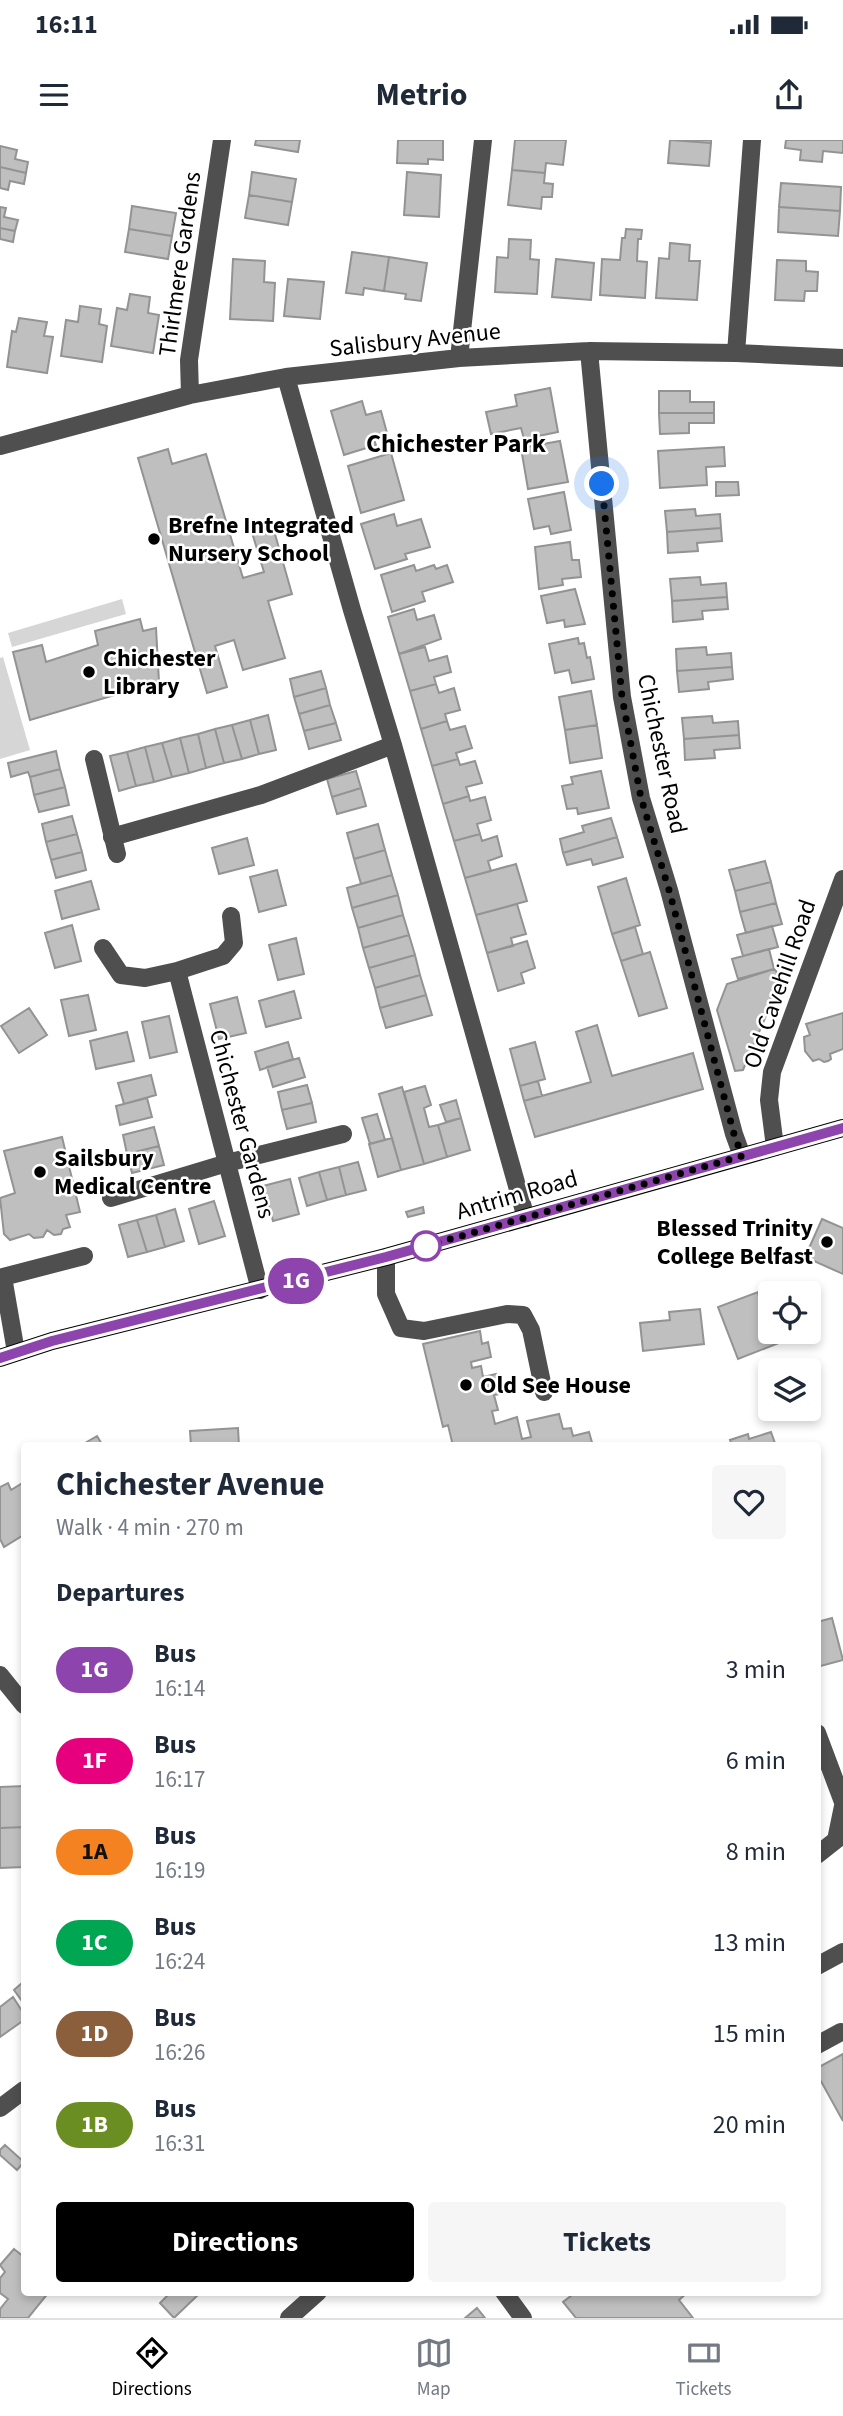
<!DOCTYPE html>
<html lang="en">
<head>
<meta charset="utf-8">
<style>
	body { margin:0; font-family:"Source Sans 3",sans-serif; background:#f6f6f7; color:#1f2937; height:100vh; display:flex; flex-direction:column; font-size:26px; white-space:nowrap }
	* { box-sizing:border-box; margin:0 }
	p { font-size:23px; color:#747a83 }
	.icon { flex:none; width:38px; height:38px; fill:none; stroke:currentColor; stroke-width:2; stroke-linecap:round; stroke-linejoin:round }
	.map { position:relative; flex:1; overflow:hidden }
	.side { position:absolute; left:21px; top:1302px; width:800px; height:854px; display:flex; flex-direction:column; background:#fff; border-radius:7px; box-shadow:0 4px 10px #0003 }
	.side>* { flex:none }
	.badge { padding:0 14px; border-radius:23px; font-size:24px; line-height:46px }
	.buttons { position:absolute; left:758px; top:1141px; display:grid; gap:14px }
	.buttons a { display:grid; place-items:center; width:63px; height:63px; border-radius:7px; background:#fff; box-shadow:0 4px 10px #0003; font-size:35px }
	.you { position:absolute; width:35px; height:35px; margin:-18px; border:5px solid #fff; border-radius:50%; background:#1a73e8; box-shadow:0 0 0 10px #1a73e833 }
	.map>.badge { position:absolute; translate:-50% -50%; box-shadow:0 0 0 4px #fff }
	h2 { padding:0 35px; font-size:26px; line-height:63px }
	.round { display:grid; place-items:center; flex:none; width:74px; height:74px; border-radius:7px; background:#f6f6f7 }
	.summary { display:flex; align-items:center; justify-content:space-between; height:119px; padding:0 35px }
	h1 { font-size:33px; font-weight:700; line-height:52px }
	.action { display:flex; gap:14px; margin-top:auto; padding:14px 35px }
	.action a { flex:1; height:80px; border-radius:7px; background:#000; color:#fff; font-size:28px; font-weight:700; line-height:80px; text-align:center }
	.action a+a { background:#f6f6f7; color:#1f2937 }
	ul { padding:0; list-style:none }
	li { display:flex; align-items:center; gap:21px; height:91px; padding:0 35px }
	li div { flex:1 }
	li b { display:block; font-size:26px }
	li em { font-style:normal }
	li .badge { min-width:77px; font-weight:700; text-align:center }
	.status { display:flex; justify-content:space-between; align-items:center; height:49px; padding:0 35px; background:#fff; direction:ltr }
	.status svg { height:19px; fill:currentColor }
	header { display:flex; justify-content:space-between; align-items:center; height:91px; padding:0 35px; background:#fff; font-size:32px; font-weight:700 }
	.tabs { display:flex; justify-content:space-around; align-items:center; height:98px; border-top:2px solid #e0e1e3; background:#fff; font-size:19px; color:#747a83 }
	.tabs a { display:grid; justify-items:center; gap:4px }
	.tabs .on { color:#000 }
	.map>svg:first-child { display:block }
</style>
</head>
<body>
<div class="status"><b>16:11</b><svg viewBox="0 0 49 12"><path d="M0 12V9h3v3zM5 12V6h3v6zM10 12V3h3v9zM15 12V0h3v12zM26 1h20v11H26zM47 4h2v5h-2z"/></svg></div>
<header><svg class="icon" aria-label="menu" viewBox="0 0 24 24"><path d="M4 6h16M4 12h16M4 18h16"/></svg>Metrio<svg class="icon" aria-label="share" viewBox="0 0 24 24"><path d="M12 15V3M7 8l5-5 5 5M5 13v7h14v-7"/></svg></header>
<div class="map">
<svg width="843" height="2178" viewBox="0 0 843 2178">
	<rect width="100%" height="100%" fill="#fff"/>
	<path fill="#d6d6d6" d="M122 459 126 474 12 507 8 493Z
		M3 517 30 610 0 619V518Z"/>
	<path fill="#bfbfbf" stroke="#939393" stroke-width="2" d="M256 0H300L298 12 255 5Z
		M398 0H443V20L428 19V24L397 23Z
		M515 0H566L563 25 546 23 545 33 512 30Z
		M670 0 711 3 709 26 668 23Z
		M670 0H711V3Z
		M786 0H843V13L823 11 822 22 800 20 801 10 785 8Z
		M0 6 17 10 15 19 28 22 26 33 0 27Z
		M0 27 26 33 24 44 10 41 8 50 0 48Z
		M512 30 545 33 544 43 553 44 552 57H542L541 69 508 65Z
		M252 32 296 39 292 62 249 55Z
		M407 32 441 35 439 77 404 75Z
		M781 43 841 47 840 71 779 67Z
		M249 55 292 62 288 85 245 78Z
		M132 66 176 73 172 96 129 89Z
		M0 67 6 68 4 77 18 80 15 91 0 88Z
		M779 67 840 71 838 96 778 92Z
		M0 88 15 91 13 102 0 99Z
		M129 89 172 96 168 119 125 112Z
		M626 89 642 90 641 99H638L637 121 647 122 645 158 600 155 602 119 620 120 622 98H625Z
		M509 99 531 100 530 119 539 120 537 154 495 152 497 117 508 118Z
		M670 103 690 105 689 121H700L697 160 656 158 659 118 669 119Z
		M352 112 389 117 384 151 364 148 363 155 346 153Z
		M389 117 427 123 421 161 405 159 406 154 384 151Z
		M233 119 265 121 264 142 275 143 273 181 230 179Z
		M556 119 594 123 591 160 552 157Z
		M777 120 806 121V131L818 132 817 151H805L804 161 775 160Z
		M288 139 324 142 320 179 284 176Z
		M130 154 150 157 148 173 159 175 153 213 111 206 117 168 127 170Z
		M80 166 101 169 99 184 107 186 102 222 61 216 66 180 78 182Z
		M19 178 47 182 44 196 53 197 47 233 7 227 12 191 16 192Z
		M550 248 558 292 524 299 521 288 491 294 486 272 517 266 515 255Z
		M659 251H690V262H714V273H659Z
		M362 261 366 275 381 271 387 293 373 297 376 305 344 315 331 271Z
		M659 273H714V283H689V293L660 294Z
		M560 301 568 342 528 349 521 308Z
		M724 307 725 326 706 327 707 345 660 348 658 311Z
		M168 309 172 324 206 314 243 438 264 432 250 386 271 380 292 454 268 461 285 518 243 530 234 500 215 506 227 547 207 553 138 318Z
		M391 313 404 360 361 373 348 326Z
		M716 342H738L739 355 716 356Z
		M564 352 571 390 551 394 549 386 534 389 528 359Z
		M695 369 696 376 720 374 721 388 667 392 665 371Z
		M394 374 397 386 421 379 430 407 405 414 407 419 375 429 361 384Z
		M721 388 722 401 697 403 698 411 668 413 667 392Z
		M570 402 572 420H579L581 437 562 439 563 445 539 449 535 407Z
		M414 425 416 431 434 425 436 429 447 425 453 442 422 452 425 461 392 472 381 435Z
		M700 437 701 445 726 443 727 457 672 461 670 439Z
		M575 449 585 484 565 487 564 480 547 483 541 456Z
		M727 457 728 469 702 471 703 479 673 482 672 461Z
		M414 469 417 480 434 475 441 499 399 514 388 477Z
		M140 479 143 491 156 488 159 542 30 580 13 512 42 505 46 522 98 505 95 491Z
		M578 498 579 504 584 503 587 518 590 517 594 539 572 543 569 530 555 533 549 504Z
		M425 507 429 521 447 516 451 532 434 537 436 544 410 551 399 514Z
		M706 507 707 515 731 513 732 527 677 531 676 509Z
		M732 527 733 539 708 542 709 549 679 552 677 531Z
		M321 531 326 548 294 557 290 539Z
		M436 544 439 553 454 548 460 570 445 574 447 581 421 589 410 551Z
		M326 548 330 565 299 574 294 557Z
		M591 551 597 585 565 590 559 557Z
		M330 565 336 583 304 591 299 574Z
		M268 575 276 610 259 614 250 580Z
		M712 576 713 583 738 581 739 595 684 599 682 578Z
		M250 580 259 614 242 619 232 585Z
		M447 581 450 590 465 586 472 608 456 613 458 619 432 626 421 589Z
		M336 583 341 600 309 609 304 591Z
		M232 585 242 619 224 623 215 589Z
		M597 585 602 618 570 623 565 590Z
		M215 589 224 623 206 628 198 594Z
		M198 594 206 628 189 633 180 598Z
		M739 595 740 608 714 610 715 618 685 620 684 599Z
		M180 598 189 633 172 637 162 603Z
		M162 603 172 637 154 642 145 607Z
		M145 607 154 642 136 646 127 612Z
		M56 611 60 629 30 637 28 632 11 637 8 623Z
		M127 612 136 646 119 651 110 616Z
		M458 619 460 625 475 621 482 643 466 647 469 656 443 664 432 626Z
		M60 629 65 647 34 655 30 637Z
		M356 631 361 648 332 657 327 639Z
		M601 631 609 668 578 674 577 668 567 669 562 646 573 644 571 637Z
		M65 647 69 665 39 672 34 655Z
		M361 648 366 666 337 674 332 657Z
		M469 656 470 661 485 657 491 680 477 684 480 694 454 701 443 664Z
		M72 676 77 694 46 702 42 684Z
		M611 678 617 697 563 713 560 699 584 692 582 686Z
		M378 684 385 710 354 719 347 693Z
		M77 694 82 712 51 720 46 702Z
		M480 694 482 701 497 696 502 716 488 721 491 731 465 738 454 701Z
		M617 697 623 717 593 725 591 719 567 725 563 713Z
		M247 698 254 725 219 734 212 708Z
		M385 710 392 735 361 744 354 719Z
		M82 712 86 730 56 738 51 720Z
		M765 721 771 742 735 751 729 730Z
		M516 724 527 761 476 775 465 738Z
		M277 730 286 765 259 772 250 737Z
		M392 735 398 755 352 768 347 748Z
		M626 738 640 785 612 794 598 747Z
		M91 741 99 769 62 779 55 751Z
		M771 742 776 763 740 772 735 751Z
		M398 755 403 775 358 788 352 768Z
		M776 763 782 784 746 793 740 772Z
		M517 764 526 794 511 798 513 806 487 813 476 775Z
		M403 775 409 795 363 808 358 788Z
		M72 785 81 821 55 828 45 793Z
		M772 786 778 807 743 816 737 795Z
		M635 787 643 814 621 821 612 794Z
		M409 795 415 815 369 828 363 808Z
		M296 798 304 834 278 840 269 805Z
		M527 801 535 828 521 833 524 843 498 851 487 813Z
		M769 809 774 829 738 839 732 819Z
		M650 812 667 868 639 876 621 821Z
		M415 815 420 835 375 848 369 828Z
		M774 829 782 838 743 930 735 931 717 870 727 844Z
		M420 835 426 855 380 868 375 848Z
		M294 851 301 878 266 887 259 861Z
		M88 855 96 890 69 896 61 860Z
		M426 855 432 875 386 888 380 868Z
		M237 857 246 893 219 899 210 864Z
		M29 868 47 895 19 913 1 886Z
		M843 873V909L830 914 831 919 828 921 824 922 819 919 813 921 805 911 804 897 810 895 806 884Z
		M169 876 177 912 150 918 142 882Z
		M597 885 612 936 693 913 703 949 535 997 524 961 591 942 576 892Z
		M127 892 134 921 96 929 90 901Z
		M288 902 293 919 260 930 255 912Z
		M535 902 545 939 520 946 510 909Z
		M299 918 305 937 273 947 267 927Z
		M151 935 156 955 124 964 118 943Z
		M538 941 542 956 524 961 520 946Z
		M307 945 312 963 282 970 278 952Z
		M425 946 431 965 424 968 429 987 438 985 447 1017 424 1024 404 952Z
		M402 947 424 1024 401 1030 379 954Z
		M147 958 152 977 120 985 116 966Z
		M456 960 461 978 446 982 440 965Z
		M312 963 316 982 287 989 282 970Z
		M377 974 385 1000 370 1004 362 978Z
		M461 978 470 1010 447 1017 438 985Z
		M154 987 159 1006 127 1014 123 995Z
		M62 997 80 1072 66 1075 70 1087 63 1089 61 1094 54 1095 47 1090 43 1097 34 1098 29 1094 10 1100 4 1094 0 1058 15 1053 4 1011Z
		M392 998 401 1030 378 1037 369 1004Z
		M159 1006 164 1025 132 1033 127 1014Z
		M358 1022 366 1050 346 1055 339 1027Z
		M339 1027 346 1055 327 1060 319 1032Z
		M319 1032 327 1060 307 1066 299 1038Z
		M290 1039 299 1074 273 1081 263 1046Z
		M214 1061 225 1096 199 1104 189 1069Z
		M423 1067 424 1073 408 1077 406 1072Z
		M175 1069 184 1101 165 1107 156 1075Z
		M156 1075 165 1107 147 1112 137 1080Z
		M822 1079 843 1088V1134L805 1117Z
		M137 1080 147 1112 128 1117 119 1085Z
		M776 1150 777 1153H770V1192H792L794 1197 738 1219 718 1167 758 1152 759 1157Z
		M700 1169 704 1204 643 1211 640 1183 670 1180 669 1172Z
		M480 1191 482 1204 488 1202 491 1217 471 1222 472 1228 481 1226 483 1237 496 1234 500 1254 494 1255 498 1270 492 1271 495 1284 517 1277 522 1299 531 1297 527 1281 559 1274 563 1289 571 1288 573 1296 589 1292 593 1306H453L448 1285 443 1287 423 1204Z
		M238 1288 239 1306H191L190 1291Z
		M771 1292 776 1306H732L730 1300 748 1294 749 1299Z
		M97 1296 103 1306H80Z
		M24 1342V1400L22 1396 4 1407 0 1399V1347L8 1343 11 1350Z
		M832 1478 843 1520 817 1527V1482Z
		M24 1646V1687L0 1688V1647Z
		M24 1687V1727L0 1728V1688Z
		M22 1843 24 1846V1864L14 1850Z
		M13 1857 24 1874V1880L0 1897V1867Z
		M843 1914V1981L817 1934V1928Z
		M5 2005 24 2022 17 2030 0 2015V2010Z
		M14 2109 24 2117V2152H49L28 2178H0V2169L8 2159 0 2153V2138L5 2132 0 2125Z
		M165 2152H201L174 2178 160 2163 168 2155Z
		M576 2152H688L679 2160 693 2178H576L563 2162Z
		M477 2168 485 2178H465Z"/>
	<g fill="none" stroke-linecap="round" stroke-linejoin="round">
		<path stroke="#4f4f4f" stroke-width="18" d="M589 211 622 557 641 658 669 750 734 994 742 1016
			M736 213 752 0
			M459 218 483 0
			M286 237 352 470 393 605 526 1078
			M190 255 189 220 222 0
			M0 306 190 255 286 237 459 218 589 211 736 213 843 218
			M94 619 117 714
			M112 697 261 655 393 605
			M103 808 121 835 145 838 177 831 223 816 234 803 231 776
			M177 831 260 1150
			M775 1007 769 960 772 932 843 739
			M111 1058 227 1023 343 994
			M386 1117V1154L401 1188 424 1191 507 1174 523 1175 531 1190 544 1252
			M16 1212 3 1137 84 1116
			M0 1535 24 1565
			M817 1593 843 1662
			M817 1715 836 1700 843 1666
			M817 1826 843 1812
			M817 1905 841 1892
			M0 1968 24 1950
			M504 2152 523 2178
			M289 2178 318 2152"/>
		<path stroke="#000" stroke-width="18" d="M0 1218 52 1201 386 1117 843 988"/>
	</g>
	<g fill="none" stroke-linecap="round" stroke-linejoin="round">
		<g stroke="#fff" stroke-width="16">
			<path id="line" d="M0 1218 52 1201 386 1117 843 988"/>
		</g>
		<use href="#line" stroke="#8e44ad" stroke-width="10"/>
		<path stroke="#000" stroke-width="7" stroke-dasharray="0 12.6" d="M426 1106 742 1016 734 994 669 750 641 658 622 557 602 344"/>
	</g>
	<g fill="#000" stroke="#fff" stroke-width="2.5">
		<circle cx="154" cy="399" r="7"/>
		<circle cx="89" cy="532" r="7"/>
		<circle cx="40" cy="1032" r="7"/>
		<circle cx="827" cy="1102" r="7"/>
		<circle cx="466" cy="1245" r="7"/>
	</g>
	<circle fill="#fff" stroke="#8e44ad" stroke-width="3.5" cx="426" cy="1106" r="14"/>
	<g text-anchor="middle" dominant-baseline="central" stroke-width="5" stroke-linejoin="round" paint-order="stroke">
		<g font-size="24" fill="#000" stroke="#fff">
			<text transform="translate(180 124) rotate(-82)">Thirlmere Gardens</text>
			<text transform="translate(415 200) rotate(-6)">Salisbury Avenue</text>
			<text transform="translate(662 614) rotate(78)">Chichester Road</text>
			<text transform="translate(780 844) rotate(-71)">Old Cavehill Road</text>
			<text transform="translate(242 984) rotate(75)">Chichester Gardens</text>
			<text transform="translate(517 1055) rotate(-16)">Antrim Road</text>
		</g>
		<g font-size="24" font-weight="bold" fill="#000" stroke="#fff" text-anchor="start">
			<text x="168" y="385">Brefne Integrated<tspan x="168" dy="28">Nursery School</tspan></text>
			<text x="103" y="518">Chichester<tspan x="103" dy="28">Library</tspan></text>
			<text x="54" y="1018">Sailsbury<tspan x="54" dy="28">Medical Centre</tspan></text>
			<text x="813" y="1088" text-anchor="end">Blessed Trinity<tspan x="813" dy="28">College Belfast</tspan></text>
			<text x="480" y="1245">Old See House</text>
		</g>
		<g font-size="26" font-weight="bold" fill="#000" stroke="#fff">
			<text x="456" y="303">Chichester Park</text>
		</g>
	</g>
</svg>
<div class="buttons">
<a><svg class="icon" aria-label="locate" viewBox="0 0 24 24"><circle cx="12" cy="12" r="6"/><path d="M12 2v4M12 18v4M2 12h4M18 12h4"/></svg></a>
<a><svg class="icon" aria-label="layers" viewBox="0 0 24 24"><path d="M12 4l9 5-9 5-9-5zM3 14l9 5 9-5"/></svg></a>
</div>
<div class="you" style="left:602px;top:344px"></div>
<b class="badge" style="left:296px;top:1141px;background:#8e44ad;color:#fff">1G</b>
<section class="side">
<div class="summary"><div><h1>Chichester Avenue</h1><p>Walk · 4 min · 270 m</p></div><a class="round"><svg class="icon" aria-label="heart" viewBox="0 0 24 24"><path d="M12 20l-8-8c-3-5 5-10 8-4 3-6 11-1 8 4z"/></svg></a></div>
<h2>Departures</h2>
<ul>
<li><span class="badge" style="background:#8e44ad;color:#fff">1G</span><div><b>Bus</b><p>16:14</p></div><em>3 min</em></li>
<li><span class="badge" style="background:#e6007e;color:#fff">1F</span><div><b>Bus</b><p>16:17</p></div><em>6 min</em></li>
<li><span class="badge" style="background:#f58220;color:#111">1A</span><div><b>Bus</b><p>16:19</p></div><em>8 min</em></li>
<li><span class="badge" style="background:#00a651;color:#fff">1C</span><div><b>Bus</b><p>16:24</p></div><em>13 min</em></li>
<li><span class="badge" style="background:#8b5e3c;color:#fff">1D</span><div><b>Bus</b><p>16:26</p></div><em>15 min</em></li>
<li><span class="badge" style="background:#6b8e23;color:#fff">1B</span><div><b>Bus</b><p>16:31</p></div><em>20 min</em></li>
</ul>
<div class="action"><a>Directions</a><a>Tickets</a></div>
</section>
</div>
<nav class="tabs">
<a class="on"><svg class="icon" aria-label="directions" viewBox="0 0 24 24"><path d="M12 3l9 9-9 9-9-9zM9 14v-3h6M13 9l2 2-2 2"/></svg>Directions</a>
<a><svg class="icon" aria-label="map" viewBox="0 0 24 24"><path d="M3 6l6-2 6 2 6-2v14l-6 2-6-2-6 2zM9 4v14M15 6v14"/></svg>Map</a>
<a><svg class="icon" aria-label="tickets" viewBox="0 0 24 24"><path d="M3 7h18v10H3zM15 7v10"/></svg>Tickets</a>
</nav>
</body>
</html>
